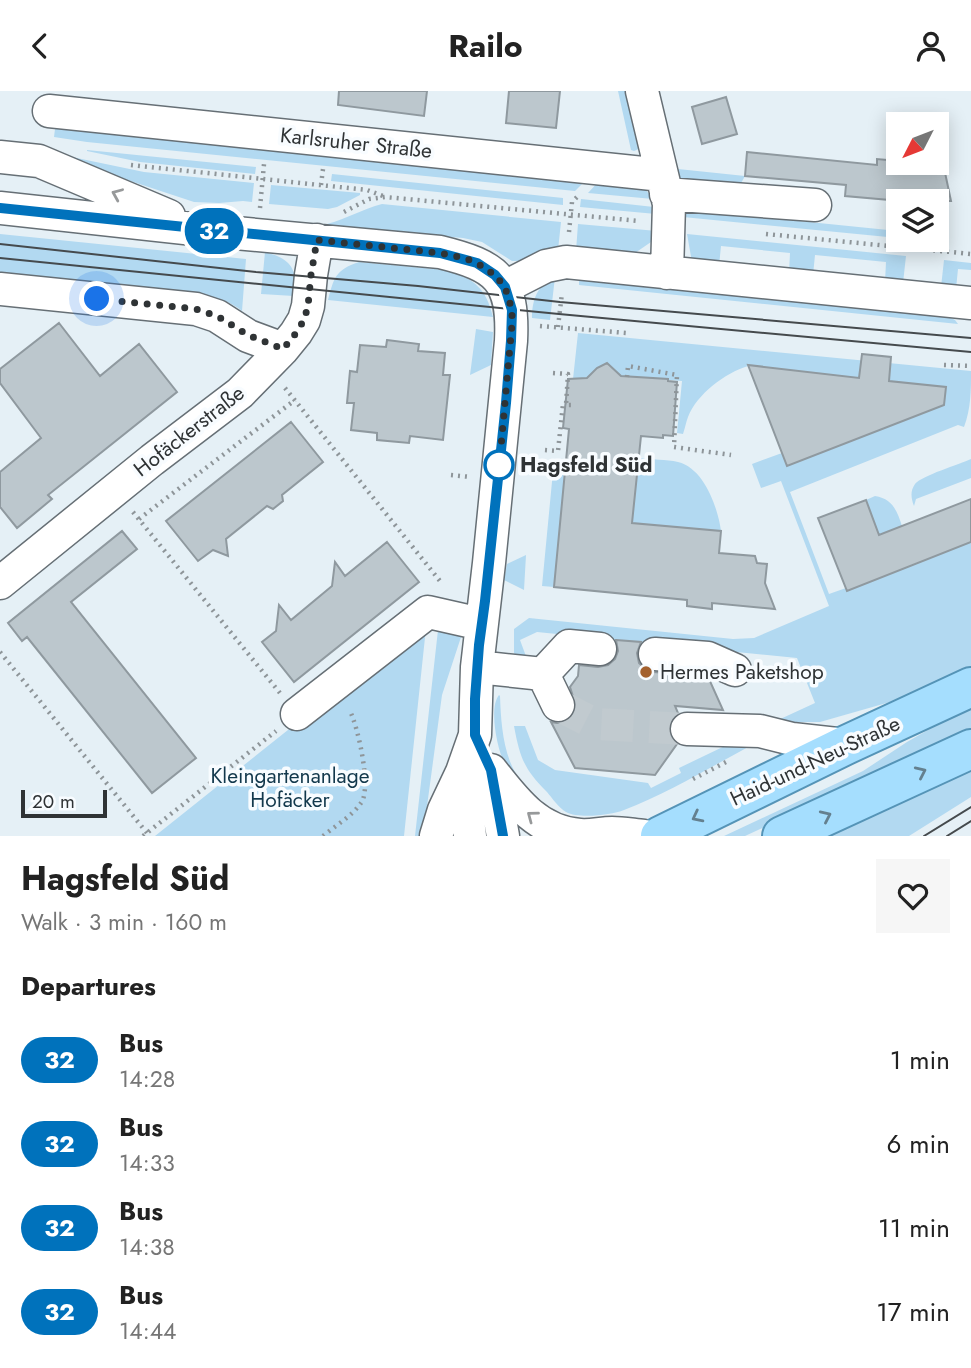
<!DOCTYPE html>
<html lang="en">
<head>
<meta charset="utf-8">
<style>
	body { margin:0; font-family:Jost,sans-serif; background:#f6f6f6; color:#222; height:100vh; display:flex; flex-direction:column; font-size:26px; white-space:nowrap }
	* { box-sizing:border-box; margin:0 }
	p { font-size:23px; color:#767676 }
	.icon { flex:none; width:38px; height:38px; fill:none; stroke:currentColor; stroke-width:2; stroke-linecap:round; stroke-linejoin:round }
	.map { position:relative; height:745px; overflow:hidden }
	.drawer { display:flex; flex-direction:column; background:#fff; flex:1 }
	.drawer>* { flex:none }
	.badge { padding:0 14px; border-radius:23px; font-size:24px; line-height:46px }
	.needle { width:46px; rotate:228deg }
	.controls { position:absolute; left:886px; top:21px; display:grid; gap:14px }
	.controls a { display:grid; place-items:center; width:63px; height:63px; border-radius:0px; background:#fff; box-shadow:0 4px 18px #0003; font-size:35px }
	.scale { position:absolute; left:21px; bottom:18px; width:86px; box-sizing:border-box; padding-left:7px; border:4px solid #2f3335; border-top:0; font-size:19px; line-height:24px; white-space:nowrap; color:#2f3335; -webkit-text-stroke:5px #f8fcff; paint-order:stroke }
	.you { position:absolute; width:35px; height:35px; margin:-18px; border:5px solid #fff; border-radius:50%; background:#1a73e8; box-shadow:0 0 0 10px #1a73e833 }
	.map>.badge { position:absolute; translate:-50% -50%; box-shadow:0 0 0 4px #fff }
	h2 { padding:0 21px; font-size:26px; line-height:63px }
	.round { display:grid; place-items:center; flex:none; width:74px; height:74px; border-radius:0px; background:#f6f6f6 }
	.overview { display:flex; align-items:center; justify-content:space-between; height:119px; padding:0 21px }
	h1 { font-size:33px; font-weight:700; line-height:52px }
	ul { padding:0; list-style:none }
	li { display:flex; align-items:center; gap:21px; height:84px; padding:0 21px }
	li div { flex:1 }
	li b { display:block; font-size:26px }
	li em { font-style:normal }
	li .badge { min-width:77px; font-weight:700; text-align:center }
	header { display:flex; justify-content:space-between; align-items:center; height:91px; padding:0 21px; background:#fff; font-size:32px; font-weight:700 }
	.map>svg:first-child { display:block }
</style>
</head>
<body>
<header><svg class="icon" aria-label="back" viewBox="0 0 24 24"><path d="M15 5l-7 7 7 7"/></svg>Railo<svg class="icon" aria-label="person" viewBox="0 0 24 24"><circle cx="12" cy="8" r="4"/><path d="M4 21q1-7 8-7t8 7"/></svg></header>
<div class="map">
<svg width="971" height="745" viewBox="0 0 971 745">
	<rect width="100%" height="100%" fill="#e5f0f6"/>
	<path fill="#b2d9f1" d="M618 0H629L641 57 634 60 631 59Z
		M60 35 587 88 575 100 87 51 54 46 55 38Z
		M87 59 256 76 255 83 140 71 87 60Z
		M72 66 144 81 254 92 252 111 243 110 219 112 194 111 76 72 66 67Z
		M678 78 745 85 740 94 680 90Z
		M332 83 563 107V114L331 90Z
		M600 89C618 92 644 90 653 108L588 102Z
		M271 94 360 102V104L337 116 328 118 269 113Z
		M581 108 654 116 656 123 580 116Z
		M382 113 561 131 558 159 523 170H512L482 151 463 147 326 135 327 133C346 128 363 118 382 113Z
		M682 118 898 140V147L683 126Z
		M578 133 657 140 651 151 635 162 576 160Z
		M0 143 246 168 242 220C231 211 219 207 205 205L0 184Z
		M687 143 906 165 903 192 885 191 886 171 815 164 813 184 789 182 790 162 721 155 719 175 692 171Z
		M265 161C292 168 298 179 294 205L261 203Z
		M944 169 971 172V179L958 178 956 198 941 196Z
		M359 171 445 179C474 187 486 197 493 226L328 209C334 187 335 179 359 171Z
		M579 185 945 224 955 229 958 233 579 194Z
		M555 186 550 229 532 227C532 209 537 194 555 186Z
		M476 238 493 241 491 274 470 284Z
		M578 242 971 280C971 299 971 318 964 336L958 334 790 401 829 503 846 497 847 499 971 451V580L918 603 820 631H776V630L815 612 797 567 537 541 520 549 527 568 523 571 514 562V538L529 527 733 548 754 547 829 515 781 390 761 397 752 373 782 362 787 374 944 313 946 296 748 275C725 282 697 303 688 326 686 331 685 337 683 343L677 342 682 290 617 285 606 274 597 277 592 287 573 288Z
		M639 367C652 369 666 368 678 371 704 377 718 417 721 440L632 432Z
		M971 368V387L916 408 914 415C911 407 910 400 915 393 921 385 960 373 971 368Z
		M554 370 566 371 554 496 542 495Z
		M875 405C893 408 897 420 902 435L879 444 866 409Z
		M526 464 524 499 504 489 507 473Z
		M426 537 404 745H155L298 631Z
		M438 539 462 543 442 604 423 745H415Z
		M499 604 500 605C501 632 503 666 520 689 528 701 544 708 547 723 534 708 519 693 507 677 498 664 488 617 499 604Z
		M971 618V640L745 745H724L863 680 907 651 935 635Z
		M514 635H525L538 669 555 679 648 692 651 697 681 682 679 677 729 653 746 651 750 655C709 677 668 702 624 719 611 724 579 728 566 721 559 717 552 707 547 701 524 678 520 667 514 635Z
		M971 678V706L909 745H823Z"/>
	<path fill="#bcc7cd" stroke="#8f999f" stroke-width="2" d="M339 0H427L424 25 338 14Z
		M509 0H560L556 37 506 32Z
		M726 6 737 43 702 53 692 16Z
		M747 61 877 74V68L898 70V72H943L951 110H901L845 105 846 94 745 85Z
		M59 232 100 285 139 253 177 301 48 404 52 408 17 437 0 416V381L41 347 0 292V278Z
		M387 249 419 253 418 260 445 262 443 284H450L443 349 410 345 409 352 377 349V342L351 339 354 312H347L350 280 357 281 360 254 386 256Z
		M862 263 891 266 889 290 946 296 944 314 787 375 748 274 859 287Z
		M607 272 621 285 668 288V290L677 291 673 345 663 344V347L641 345 632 432 721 440 719 462 755 465 757 472 767 473 765 492 775 518 712 512V518L687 515V509L554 496 569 338 563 337 568 288 587 287 597 277Z
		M291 331 323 371 282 404 283 410 273 418 267 415 226 448 228 465 213 459 198 470 166 430Z
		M971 408V451L847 500 818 427 866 409 879 444Z
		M122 440 137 458 71 511 196 667 152 702 27 546 22 550 8 532Z
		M387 451 419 491 294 591 262 551 276 540 279 514 291 529 332 495 335 471 345 485Z
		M616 549 641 551 637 562 639 572 645 578 654 581 703 585 709 588 723 619 675 615 678 622 671 629 669 638 671 646 677 653 655 684 575 677 551 631 557 632 565 631 574 624 576 615 570 596 578 585 579 574 598 576 608 574 615 568 618 560Z"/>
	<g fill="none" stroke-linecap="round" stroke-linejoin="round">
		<path stroke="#c1cacf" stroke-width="32" stroke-dasharray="32 16" stroke-linecap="butt" d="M558 614 595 633 687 638"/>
		<g stroke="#666f75" stroke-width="35">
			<path id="minor" d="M642 0 669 113 667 182
				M49 20 662 84
				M0 66 39 70 169 125
				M666 103 815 114
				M0 117 203 139 440 161C497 175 514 188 511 250L489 472 477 576 475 644 462 681 444 719 436 745
				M505 196 546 175 566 171 971 212
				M0 198 196 218 217 225 248 245 283 258
				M0 492 152 369 240 302 283 258 296 242 304 229 308 215 311 184 317 149
				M655 563 708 567 735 579
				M477 576 543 583 558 614
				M543 583 569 555 600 558
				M297 623 428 521 481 533
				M687 638 760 640 792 648 846 654
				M491 679C515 710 538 741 580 744 591 745 601 742 612 742 623 742 633 744 644 745
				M462 681 470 745
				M492 684 503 745"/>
		</g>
		<g stroke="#5594b7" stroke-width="42">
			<path id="major" d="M660 745 846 654 971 596
				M782 745 971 658"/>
		</g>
		<path stroke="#8e9599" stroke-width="4.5" stroke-dasharray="2 5" stroke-linecap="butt" d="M131 74 367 99 383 105
			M321 94 323 78
			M260 117 264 73
			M344 121 369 108 385 106 639 130
			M569 141 572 111 579 104
			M766 143 971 163
			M540 235 627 242
			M558 236 562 202
			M944 274 971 275
			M553 282 568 283 566 314H571
			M627 286 628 275 677 284 674 356 731 364
			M285 297 440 490
			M545 359 558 360 563 313 566 314
			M451 384 471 386
			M133 421 280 602
			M139 428 295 309
			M0 561 147 742
			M693 688 730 669
			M143 745 276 640
			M323 745C335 735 352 725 361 712 372 698 358 636 350 620"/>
		<use href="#minor" stroke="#fff" stroke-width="32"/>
		<use href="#major" stroke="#a5defe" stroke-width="38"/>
		<path stroke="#454a4d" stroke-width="2" d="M0 153 256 181 418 195 560 211 971 247
			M0 167 559 223 971 261
			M924 745 971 716
			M947 745 971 730"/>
	</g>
	<defs><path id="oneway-chevron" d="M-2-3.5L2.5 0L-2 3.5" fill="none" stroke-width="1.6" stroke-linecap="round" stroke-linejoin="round" transform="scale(1.75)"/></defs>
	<g stroke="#97999a">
		<use href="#oneway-chevron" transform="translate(117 103) rotate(-157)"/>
		<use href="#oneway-chevron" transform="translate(532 725) rotate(-143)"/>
	</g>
	<g stroke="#64808f">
		<use href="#oneway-chevron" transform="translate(921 681) rotate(-25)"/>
		<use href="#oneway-chevron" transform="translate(826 725) rotate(-25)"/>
		<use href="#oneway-chevron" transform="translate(697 726) rotate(153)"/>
	</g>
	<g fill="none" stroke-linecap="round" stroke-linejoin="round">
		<g stroke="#fff" stroke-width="16">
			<path id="line" d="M0 117 440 162 477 172 495 184 505 196 512 219 511 250 506 312 485 510 479 554 475 608V644L491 679 503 745"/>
		</g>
		<use href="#line" stroke="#0072bc" stroke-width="10"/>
		<path stroke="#2f3335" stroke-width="7" stroke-dasharray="0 12.6" d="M97 208 196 218 217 225 248 244 283 258 296 242 304 229 308 215 311 184 317 149 440 162 464 167 477 172 495 184 505 196 512 219V233L499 378V374"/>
	</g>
	<circle fill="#fff" stroke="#0072bc" stroke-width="3.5" cx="499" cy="374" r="14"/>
	<circle fill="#a3612e" stroke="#f8fcff" stroke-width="2.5" cx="646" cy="581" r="7"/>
	<g text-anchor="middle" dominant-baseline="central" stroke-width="7" stroke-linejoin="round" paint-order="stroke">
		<g font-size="21" fill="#2f3335" stroke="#f8fcff">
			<text transform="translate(356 52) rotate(6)">Karlsruher Straße</text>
			<text transform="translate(189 340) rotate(-38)">Hofäckerstraße</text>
			<text transform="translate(815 670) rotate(-25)">Haid-und-Neu-Straße</text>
		</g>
		<g font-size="21" font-weight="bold" fill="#2f3335" stroke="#f8fcff" text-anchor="start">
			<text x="520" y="374">Hagsfeld Süd</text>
		</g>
		<g font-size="21" fill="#2f3335" stroke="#f8fcff" text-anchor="start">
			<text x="660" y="581">Hermes Paketshop</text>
		</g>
		<g font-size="21" fill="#12384c" stroke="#f8fcff">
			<text x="290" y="685">Kleingartenanlage<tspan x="290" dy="24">Hofäcker</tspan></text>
		</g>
	</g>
</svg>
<div class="controls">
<a><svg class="needle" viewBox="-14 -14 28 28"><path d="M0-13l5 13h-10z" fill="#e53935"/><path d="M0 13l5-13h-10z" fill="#767676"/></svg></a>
<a><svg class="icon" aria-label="layers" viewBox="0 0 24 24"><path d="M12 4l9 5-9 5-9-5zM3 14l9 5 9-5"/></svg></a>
</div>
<div class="scale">20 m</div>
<div class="you" style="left:97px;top:208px"></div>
<b class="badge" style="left:214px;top:140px;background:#0072bc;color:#fff">32</b>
</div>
<section class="drawer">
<div class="overview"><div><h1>Hagsfeld Süd</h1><p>Walk · 3 min · 160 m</p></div><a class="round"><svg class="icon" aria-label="heart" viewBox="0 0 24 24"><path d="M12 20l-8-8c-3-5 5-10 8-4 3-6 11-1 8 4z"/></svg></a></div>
<h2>Departures</h2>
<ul>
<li><span class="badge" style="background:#0072bc;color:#fff">32</span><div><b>Bus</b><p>14:28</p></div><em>1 min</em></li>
<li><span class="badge" style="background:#0072bc;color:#fff">32</span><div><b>Bus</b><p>14:33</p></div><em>6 min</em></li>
<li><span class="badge" style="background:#0072bc;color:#fff">32</span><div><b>Bus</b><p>14:38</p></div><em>11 min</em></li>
<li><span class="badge" style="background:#0072bc;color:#fff">32</span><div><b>Bus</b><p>14:44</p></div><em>17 min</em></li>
</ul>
</section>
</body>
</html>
